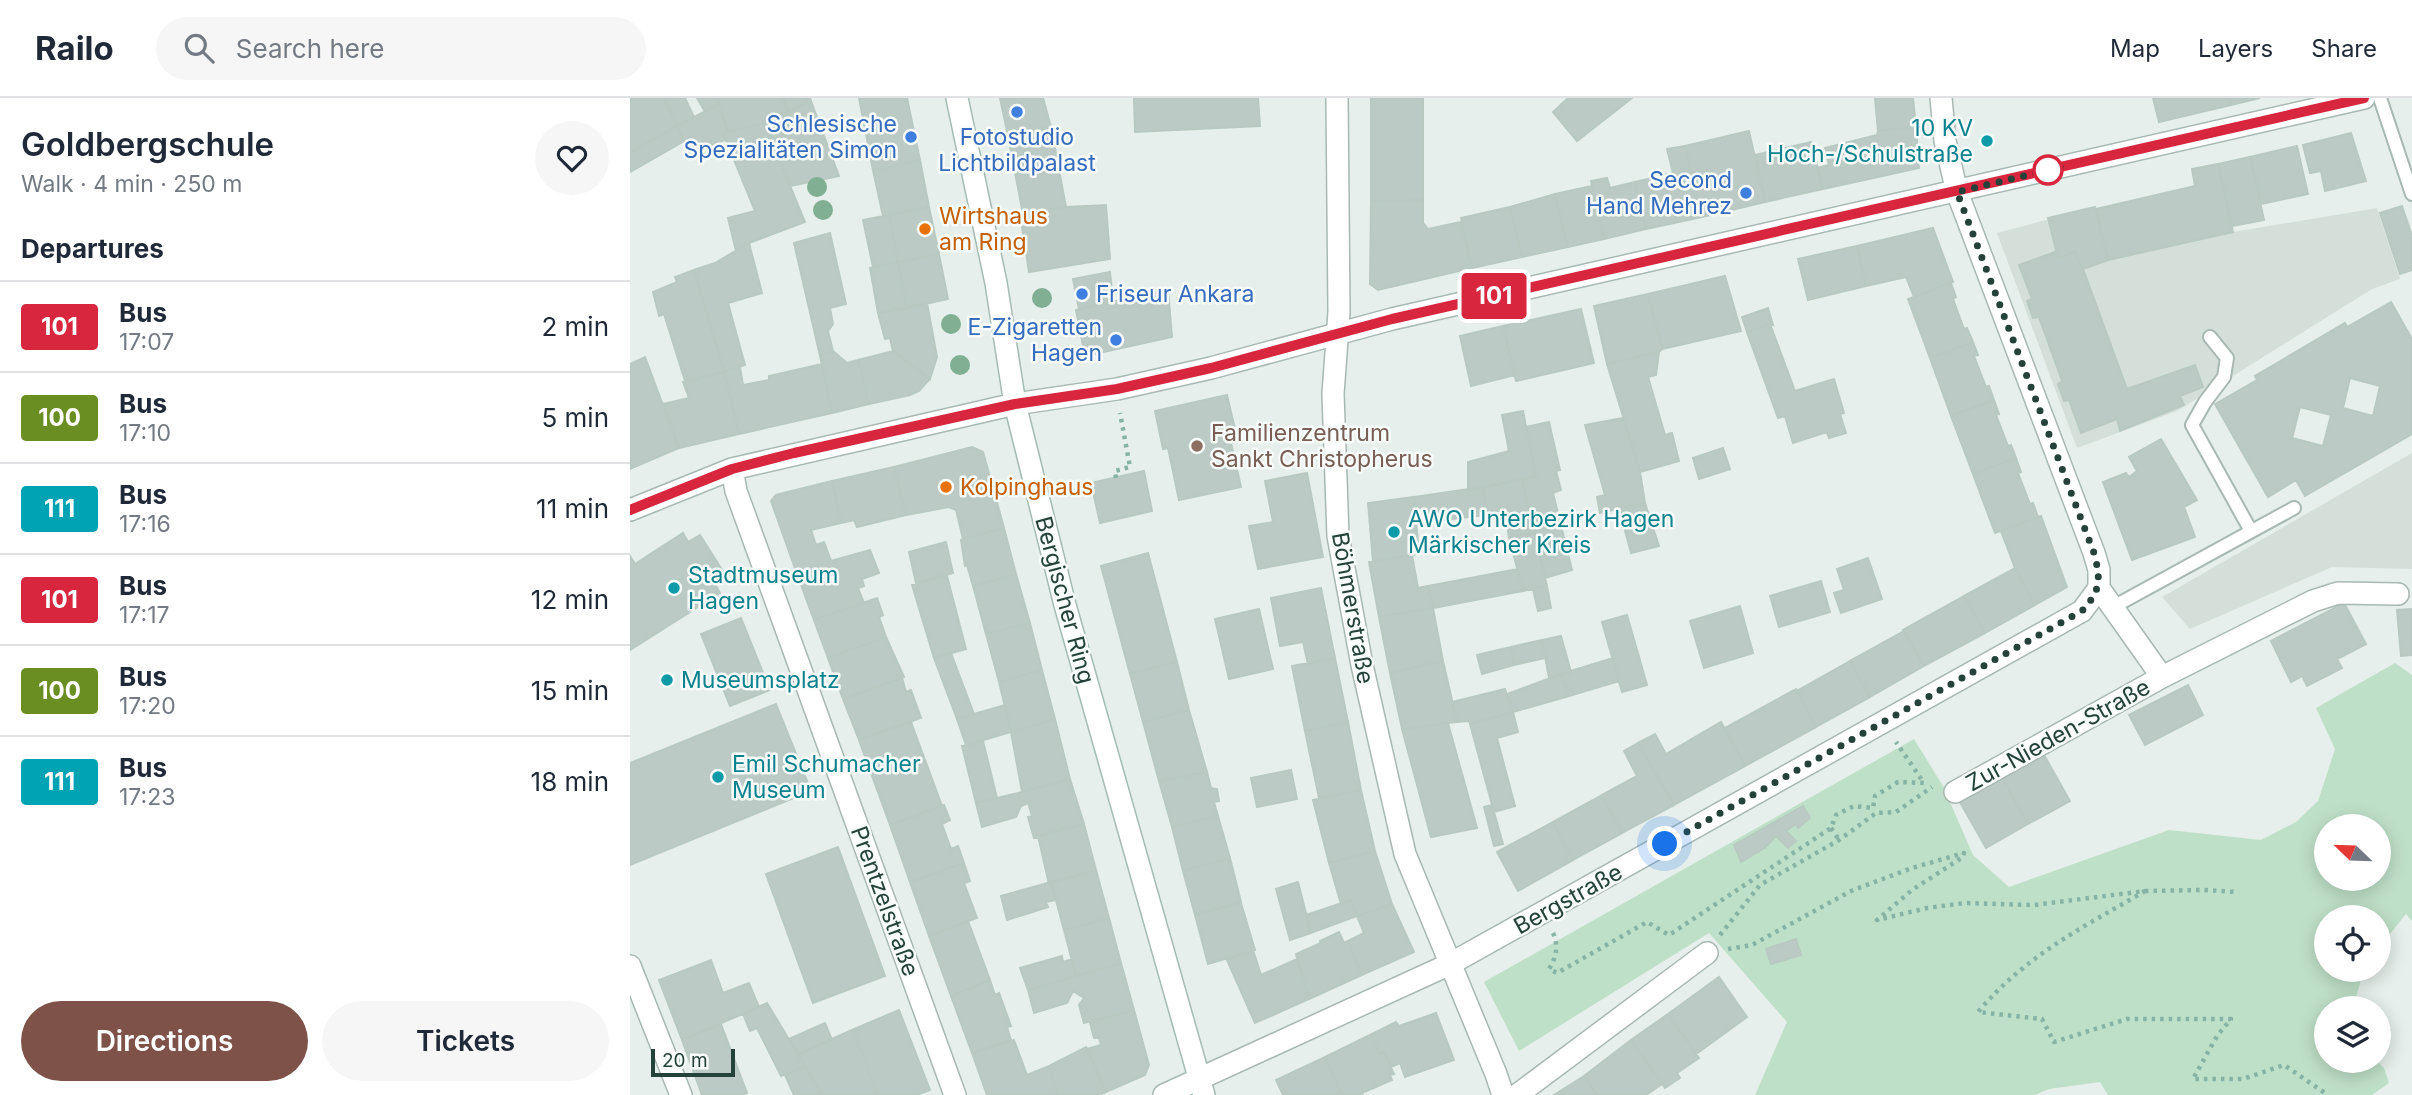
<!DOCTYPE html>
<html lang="en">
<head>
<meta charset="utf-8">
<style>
	body { margin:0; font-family:Inter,sans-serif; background:#f6f6f7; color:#1f2937; height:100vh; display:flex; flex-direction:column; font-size:26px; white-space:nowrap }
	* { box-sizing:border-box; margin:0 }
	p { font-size:23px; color:#747a83 }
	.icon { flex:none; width:38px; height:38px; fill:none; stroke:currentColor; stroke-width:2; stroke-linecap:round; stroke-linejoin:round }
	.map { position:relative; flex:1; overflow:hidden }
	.sheet { display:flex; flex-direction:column; background:#fff; width:630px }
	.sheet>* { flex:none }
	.badge { padding:0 14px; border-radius:5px; font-size:24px; line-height:46px }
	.needle { width:46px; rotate:293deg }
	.controls { position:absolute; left:1684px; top:716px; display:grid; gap:14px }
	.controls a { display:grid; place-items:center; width:77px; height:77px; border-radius:50%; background:#fff; box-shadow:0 4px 18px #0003; font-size:35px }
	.scale { position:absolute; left:21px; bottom:18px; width:84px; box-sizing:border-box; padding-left:7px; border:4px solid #24423a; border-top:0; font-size:19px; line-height:24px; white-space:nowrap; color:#24423a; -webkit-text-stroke:5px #f7fbf9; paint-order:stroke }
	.you { position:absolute; width:35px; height:35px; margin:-18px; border:5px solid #fff; border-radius:50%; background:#1a73e8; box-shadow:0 0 0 10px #1a73e833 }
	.map>.badge { position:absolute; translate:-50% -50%; box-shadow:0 0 0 4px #fff }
	h2 { padding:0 21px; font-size:26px; line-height:63px }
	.round { display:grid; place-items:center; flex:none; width:74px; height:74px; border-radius:37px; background:#f6f6f7 }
	.summary { display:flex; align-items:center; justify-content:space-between; height:119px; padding:0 21px }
	h1 { font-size:33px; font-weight:600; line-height:52px }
	.primary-button { display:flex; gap:14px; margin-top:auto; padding:14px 21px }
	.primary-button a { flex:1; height:80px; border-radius:42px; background:#7f5249; color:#fff; font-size:28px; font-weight:600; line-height:80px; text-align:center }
	.primary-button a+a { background:#f6f6f7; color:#1f2937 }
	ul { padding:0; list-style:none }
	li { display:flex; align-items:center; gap:21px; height:91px; padding:0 21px; border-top:2px solid #e0e1e3 }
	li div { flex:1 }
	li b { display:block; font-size:26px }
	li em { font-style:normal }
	li .badge { min-width:77px; font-weight:700; text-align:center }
	header { display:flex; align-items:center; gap:42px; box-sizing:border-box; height:98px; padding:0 35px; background:#fff; border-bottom:2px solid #e0e1e3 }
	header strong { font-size:33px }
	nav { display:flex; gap:38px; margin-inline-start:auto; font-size:24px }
	.search { width:490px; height:63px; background:#f6f6f7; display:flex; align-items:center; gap:18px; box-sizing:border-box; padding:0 24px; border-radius:38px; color:#747a83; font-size:26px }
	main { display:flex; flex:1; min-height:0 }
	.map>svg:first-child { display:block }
</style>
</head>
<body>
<header>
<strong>Railo</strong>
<div class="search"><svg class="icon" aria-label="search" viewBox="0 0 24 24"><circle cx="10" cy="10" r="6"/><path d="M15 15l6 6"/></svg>Search here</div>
<nav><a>Map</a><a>Layers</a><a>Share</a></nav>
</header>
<main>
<section class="sheet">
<div class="summary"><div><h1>Goldbergschule</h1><p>Walk · 4 min · 250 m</p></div><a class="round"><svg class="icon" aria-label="heart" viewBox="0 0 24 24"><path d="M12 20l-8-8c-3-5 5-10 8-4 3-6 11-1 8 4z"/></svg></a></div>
<h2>Departures</h2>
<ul>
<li><span class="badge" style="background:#d7263d;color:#fff">101</span><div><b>Bus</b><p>17:07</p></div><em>2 min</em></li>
<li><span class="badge" style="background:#6b8e23;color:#fff">100</span><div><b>Bus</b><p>17:10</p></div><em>5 min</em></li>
<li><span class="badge" style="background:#00a3b4;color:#fff">111</span><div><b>Bus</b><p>17:16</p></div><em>11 min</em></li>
<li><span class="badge" style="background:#d7263d;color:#fff">101</span><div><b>Bus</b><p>17:17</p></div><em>12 min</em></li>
<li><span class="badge" style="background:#6b8e23;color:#fff">100</span><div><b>Bus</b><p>17:20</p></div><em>15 min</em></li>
<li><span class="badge" style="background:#00a3b4;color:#fff">111</span><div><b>Bus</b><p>17:23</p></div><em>18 min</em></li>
</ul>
<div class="primary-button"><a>Directions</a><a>Tickets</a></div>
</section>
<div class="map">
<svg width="1782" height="997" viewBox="0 0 1782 997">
	<rect width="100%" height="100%" fill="#e6efeb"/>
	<path fill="#d4dfda" d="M1465 109 1478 162 1603 134 1747 110 1770 181 1742 191 1547 313 1447 350 1367 135Z
		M1782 355V471L1702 469 1560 531 1532 499Z"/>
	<path fill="#bfe0c8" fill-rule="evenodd" d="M1765 565 1782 577V823L1776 816 1748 851V819H1696V872H1734L1723 910H1696V962L1747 963 1754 970 1759 985 1742 997H1478L1470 984 1419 991 1405 997H1125L1157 924 1079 835 889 953 854 884 1284 641 1313 688 1343 757 1379 789 1539 732 1631 742 1666 724 1688 703 1705 651 1686 610ZM1696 728H1748V780H1696Z"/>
	<path fill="#bbcac4" stroke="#b8c9c2" stroke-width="2" fill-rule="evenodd" d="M0 0H34L47 28 0 55Z
		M34 0H55L64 19 47 28Z
		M67 0H87L89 6 75 14Z
		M87 0H153L158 13 134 23V25L98 34Z
		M153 0H180L181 3 158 13Z
		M229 0H277L290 62 243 72Z
		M370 0H413L421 29 378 38Z
		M504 0H628L630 28 505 34Z
		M741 0H793V102L741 103Z
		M938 0H1002L947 43 923 14Z
		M1245 0H1283L1286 29 1248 33Z
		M1523 0H1599L1601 7 1529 24Z
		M1599 0H1630L1601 7Z
		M181 3 209 78 160 88 134 23Z
		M89 6 98 34 93 35 95 42 60 55 47 28Z
		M134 25 175 124 119 145 106 153 98 120 125 113 93 35Z
		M47 28 54 43 0 74V55Z
		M421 29 436 109 393 116 378 38Z
		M1286 29 1289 70 1193 91 1187 70 1199 67 1195 50 1247 37 1248 33Z
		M1119 33 1135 104 1072 119 1055 48Z
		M1721 35 1736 83 1695 93 1691 73 1680 75 1673 47Z
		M1181 44 1193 91 1135 104 1125 57Z
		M1055 48 1072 119 1016 131 1005 84 1043 75 1037 51Z
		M1667 48 1678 96 1631 106 1620 59Z
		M1620 59 1634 122 1602 128 1588 66Z
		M290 62 299 109 253 118 243 72Z
		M1588 66 1603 134 1478 162 1466 111 1565 88 1562 71Z
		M977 80 980 90 1005 84 1016 131 974 141 961 83Z
		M962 88 974 141 938 149 925 96Z
		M925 96 938 149 892 159 880 109Z
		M793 102V125L798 131 831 124 842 170 748 192 740 186 741 103Z
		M476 107 480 161 399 174 390 116 436 109Z
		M1772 108 1782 138V172L1770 176 1750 115Z
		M299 109 309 156 268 164 259 117Z
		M880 109 892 159 842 170 831 120Z
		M1465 109 1478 162 1453 171 1445 154 1428 160 1418 120Z
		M259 117 268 164 243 169 233 122Z
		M1303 130 1323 184 1284 199 1276 179 1236 188 1227 148Z
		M200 135 216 206 200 210 203 226 198 233 203 253 190 258 164 145Z
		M119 145 132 195 98 205 115 267 94 273 64 172 85 165Z
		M1227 148 1236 188 1178 202 1168 161Z
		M1425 154 1428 160 1445 154 1453 171 1497 291 1565 267 1573 289 1550 298 1554 307 1490 333 1487 321 1451 335 1439 302 1434 303 1428 286 1432 283 1409 219 1403 220 1397 203 1402 201 1389 167Z
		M309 156 318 201 277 210 268 164Z
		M268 164 277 210 248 215 240 170Z
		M64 172 94 274 55 283 34 216 29 218 23 194 47 184 45 179Z
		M480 174 483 203 449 211 443 181Z
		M1095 178 1111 233 1032 251 1018 196Z
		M1321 185 1326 199 1323 201 1334 231 1337 230 1343 244 1300 260 1278 201Z
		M538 191 542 239 455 258 446 212Z
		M1018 196 1032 251 1029 254 977 266 964 208Z
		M1761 204 1782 241V336L1675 398 1666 382 1638 399 1585 306 1627 282 1625 278 1715 225 1717 229ZM1720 280 1750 288 1743 318 1713 310ZM1670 309 1701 317 1693 348 1662 340Z
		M297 205 307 259 300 281 263 253 260 240 255 241 248 215Z
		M1138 210 1143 227 1140 226 1117 234 1112 219Z
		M951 211 964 265 886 283 873 228Z
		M1140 226 1165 293 1204 281 1214 315 1210 316 1216 335 1199 340 1197 334 1163 345 1155 318 1148 320 1117 234Z
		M873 228 885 277 841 288 830 238Z
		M1343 244 1348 257 1344 258 1356 289 1359 288 1364 302 1321 318 1300 260Z
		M203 253 217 265 228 262 239 306 202 315 190 258Z
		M263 253 300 281 289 293 280 297 239 306 228 262Z
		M1029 254 1026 277 1018 279 1035 337 1042 335 1049 363 1010 374 977 266Z
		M15 259 49 350 0 371V266Z
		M192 266 202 315 109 336 94 273 110 269 113 287 139 282V278Z
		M94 274 109 336 49 350 33 306 59 300 53 284Z
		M597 297 608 344 601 345 611 389 549 402 538 350 533 351 525 313Z
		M1364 302 1369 316 1366 317 1378 348 1381 347 1386 360 1343 376 1321 318Z
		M893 313 906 378 838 393V364L879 353 872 317Z
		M993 320 1010 374 1015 405 970 415 967 399 975 397 955 327Z
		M919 324 930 372 926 373 931 392 923 395 942 472 915 480 892 381 906 378 896 329Z
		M1531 341 1567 402 1554 409 1565 439 1502 462 1473 384 1496 375 1499 379 1507 373 1499 359Z
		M342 349 353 354 374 430 333 441 326 412 319 409 276 417 264 369Z
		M1093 350 1100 371 1069 381 1063 360Z
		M1386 360 1391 374 1388 375 1400 406 1403 405 1408 419 1365 435 1343 376Z
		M264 369 276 417 227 429 224 422 211 425 202 383Z
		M514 373 522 413 470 425 461 385Z
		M677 375 693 459 628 471 619 428 643 424 635 383Z
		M892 381 904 435 879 439 875 415 857 417 853 389Z
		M202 383 211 425 181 432 186 447 194 444 201 463 167 476 141 403 146 397Z
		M853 389 857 417 798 424 796 409 786 411 784 399Z
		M784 399 789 456 743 463 738 405Z
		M1015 405 1029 448 1001 455 989 410Z
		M1411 418 1437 489 1405 507 1385 470 1371 433Z
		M374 430 386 476 343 488 337 467 335 468 331 442Z
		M53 435 58 444 70 437 96 478 85 486 90 495 0 552V458L5 466Z
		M904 435 917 488 893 493 879 439Z
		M316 444 323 475 286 485 279 454Z
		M240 452 249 475 232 481 234 488 228 490 234 505 184 522 167 476 201 463Z
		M518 455 547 564 500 576 471 468Z
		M782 457 788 490 798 488 803 510 749 519 739 464Z
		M1238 460 1252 501 1211 515 1204 495 1214 492 1207 471Z
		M1385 470 1405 507 1355 535 1334 498Z
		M888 471 893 493 803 510 798 488Z
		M386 476 400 525 356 536 343 488Z
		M317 478 336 551 304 560 282 487Z
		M1191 483 1200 514 1149 529 1140 498Z
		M917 488 921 510 908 513 903 491Z
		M691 490 705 560 678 566 673 544 650 548 641 500Z
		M1334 498 1355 535 1294 568 1273 532Z
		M247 500 253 517 249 519 256 539 198 560 184 522Z
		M1714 505 1736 546 1707 561 1712 570 1677 588 1672 578 1661 584 1641 543Z
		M1110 508 1123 555 1074 570 1060 523Z
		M803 510 813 563 760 575 749 519Z
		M629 511 643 571 599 581 585 521Z
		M1782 511V557L1771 558 1767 512Z
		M997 517 1017 587 992 594 972 524Z
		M111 520 140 592 100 608 71 536Z
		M400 525 412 572 369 584 356 536Z
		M1274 533 1294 568 1240 599 1220 563Z
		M931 538 941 574 919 580 912 542Z
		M256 539 274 579 213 601 198 560Z
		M912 542 915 560 884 567 881 549Z
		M881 549 884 567 852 576 847 557Z
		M321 555 344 616 327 621 304 560Z
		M705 560 718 624 675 633 662 568Z
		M983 560 989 583 939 598 931 576Z
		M813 563 827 624 772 631 760 575Z
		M1220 563 1240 599 1186 629 1167 593Z
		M547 564 559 612 513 624 500 576Z
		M412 572 425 621 381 634 369 584Z
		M931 576 939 598 883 614 877 596Z
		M272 580 276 594 281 592 291 620 229 642 213 601Z
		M1558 587 1573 617 1515 647 1499 617Z
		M875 591 883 614 840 626 839 623 827 624 822 604Z
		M1166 591 1186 629 1115 668 1095 630Z
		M146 606 181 693 0 767V665Z
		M375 607 381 634 336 647 327 621Z
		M559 612 577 674 529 683 513 624Z
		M883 614 888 634 867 640 885 708 864 714 840 626Z
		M425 621 440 681 392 694 381 634Z
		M281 624 312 708 260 727 229 642Z
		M718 624 731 692 689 700 675 633Z
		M1091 624 1115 668 1044 707 1008 645 1025 636 1036 656Z
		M818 625 847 730 801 739 772 631Z
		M353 643 367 700 346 705 332 648Z
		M1008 645 1044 707 992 735 972 697 1007 678 994 653Z
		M1414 657 1440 703 1398 726 1372 680Z
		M661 672 667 701 627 709 621 680Z
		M577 674 581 690 587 691 589 703 584 704 588 718 542 729 529 683Z
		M1372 680 1398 726 1356 750 1330 704Z
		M440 681 454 726 404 740 398 719 402 718 398 705 391 708 388 695Z
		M731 692 745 753 699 765 683 702Z
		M388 695 391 708 386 719 352 729 346 705Z
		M972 697 992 735 943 762 923 724Z
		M314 707 320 722 312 726 321 751 328 748 334 765 280 784 260 727Z
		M862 707 873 746 864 748 854 709Z
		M1173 708 1180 720 1168 730 1166 726 1156 733 1166 743 1158 750 1146 738 1136 749 1111 764 1104 747Z
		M588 718 600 760 553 773 542 729Z
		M923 724 943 762 888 793 867 754Z
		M454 726 466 772 419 786 408 738Z
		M208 749 255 878 183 905 136 776Z
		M745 753 762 806 727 818 721 802 711 806 699 765Z
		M600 760 611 804 565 817 553 773Z
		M334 765 340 783 334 785 347 820 299 838 280 784Z
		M466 772 479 820 434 832 421 784Z
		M421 784 426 802 416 804 418 809 377 822 371 798Z
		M668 784 681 835 660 842 646 791Z
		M721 802 727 818 681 835 676 817Z
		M611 805 625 852 578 866 565 817Z
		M762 806 784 854 732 877 718 843 734 835 727 818Z
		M479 820 491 865 446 878 434 832Z
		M338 823 360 882 321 898 299 838Z
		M709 834 714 845 718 843 732 877 679 901 666 856 691 845 690 843Z
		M1166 841 1171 857 1141 866 1136 851Z
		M623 852 631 877 667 861 679 901 625 925 597 862Z
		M432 858 433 864 442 861 446 878 398 892 390 870Z
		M81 862 93 895 119 885 129 909 52 942 29 882Z
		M491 865 504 912 454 925 449 907 454 900 443 893 437 905 404 915 398 892Z
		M1089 879 1117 919 1066 956 1038 916Z
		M360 882 365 897 369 895 381 928 377 929 381 942 342 955 321 898Z
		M137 905 175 968 151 978 127 930 120 933 113 916Z
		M269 912 300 992 287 997H247L224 931Z
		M504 912 519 967 515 977 476 994 457 951 471 947 469 940H464L460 925Z
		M806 915 824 962 775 979 770 965 761 969 754 954 749 956 742 936 766 924 769 928Z
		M1038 916 1069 960 1047 975 1050 980 1035 990 1001 942Z
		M1748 917 1760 932 1748 942Z
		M195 925 202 942 168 956 159 941Z
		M91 926 117 995 112 997H72L52 942Z
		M224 931 247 997H192L168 956Z
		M742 936 749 956 754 954 764 976 760 977 762 982 732 995 733 997H712L695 959Z
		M384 942 397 977 419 968 428 997H357L342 955Z
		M1001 942 1032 986 1016 997H967L954 978Z
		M456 949 476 994 469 997H428L419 968Z
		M695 959 712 997H653L646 982Z
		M175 968 192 997H164L155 977Z
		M954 978 967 997H924Z"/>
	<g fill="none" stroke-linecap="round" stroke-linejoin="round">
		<g stroke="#a8b8b2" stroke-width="16">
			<path id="service" d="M1750 0 1782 96
				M1580 239 1597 260 1594 279 1575 304 1562 327 1621 433
				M1483 509 1664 410"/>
		</g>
		<g stroke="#a8b8b2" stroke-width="24">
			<path id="minor" d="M707 0 709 214 703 296 708 438 732 567 775 756 866 976 873 997
				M1311 0 1315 43 1327 94 1464 455 1469 472V490
				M102 371 106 393 325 997
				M0 412 102 371 385 306
				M1469 490 1532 579
				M1325 694 1532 579 1683 503 1708 495 1768 496
				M0 868 51 997
				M534 997 820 866 1452 513 1469 490
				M887 997 1077 855"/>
		</g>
		<g stroke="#a8b8b2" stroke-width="24">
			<path id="tertiary" d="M385 306 487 291 581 270 762 221 1734 0"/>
		</g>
		<g stroke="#a4bbb3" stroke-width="24">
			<path id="secondary" d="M327 0 366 185 385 306 435 507 574 997"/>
		</g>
		<path stroke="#86b3a5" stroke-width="4.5" stroke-dasharray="3.5 5" stroke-linecap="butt" d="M486 380 485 373 500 369 490 315
			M1201 730 1209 742
			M1515 793 1573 792 1606 794
			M923 835C929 848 926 860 919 871L927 875 1017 824 1039 837 1201 730 1206 717 1224 708 1243 710 1245 698 1268 684 1294 685 1266 644
			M1090 837 1130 787 1209 742 1246 715 1266 714 1302 689
			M1098 851 1122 847 1221 793 1282 770 1334 755 1333 759 1282 792 1247 822 1297 810 1335 805 1404 807 1515 793C1452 830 1396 857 1348 914L1412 921 1424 944 1497 921H1601L1587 938 1563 981H1613L1654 967 1698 997"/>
		<use href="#service" stroke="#fff" stroke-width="12"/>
		<use href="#minor" stroke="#fff" stroke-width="21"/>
		<use href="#tertiary" stroke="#fff" stroke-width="21"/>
		<use href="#secondary" stroke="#fff" stroke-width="21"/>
	</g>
	<g fill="#80af93">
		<circle cx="187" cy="89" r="10"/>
		<circle cx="193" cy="112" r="10"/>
		<circle cx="412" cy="200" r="10"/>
		<circle cx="321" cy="226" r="10"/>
		<circle cx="330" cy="267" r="10"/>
	</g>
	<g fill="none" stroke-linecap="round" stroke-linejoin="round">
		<g stroke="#fff" stroke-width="16">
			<path id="line" d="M0 412 102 371 164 355 385 306 487 291 581 270 762 221 1734 0"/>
		</g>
		<use href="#line" stroke="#d7263d" stroke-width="10"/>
		<path stroke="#24423a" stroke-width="7" stroke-dasharray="0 12.6" d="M1035 746 1452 513C1471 492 1471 482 1464 455L1327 94 1431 69 1418 72"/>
	</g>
	<g fill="#3f7fe0" stroke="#f7fbf9" stroke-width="2.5">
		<circle cx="387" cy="14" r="7"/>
		<circle cx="281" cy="39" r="7"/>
		<circle cx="1116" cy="95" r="7"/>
		<circle cx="452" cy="196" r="7"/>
		<circle cx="486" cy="242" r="7"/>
	</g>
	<g fill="#0f9aa8" stroke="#f7fbf9" stroke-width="2.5">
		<circle cx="1357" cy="43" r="7"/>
		<circle cx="764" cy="434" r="7"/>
		<circle cx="44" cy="490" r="7"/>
		<circle cx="37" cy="582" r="7"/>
		<circle cx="88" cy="679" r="7"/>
	</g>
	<circle fill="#fff" stroke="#d7263d" stroke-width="3.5" cx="1418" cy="72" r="14"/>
	<g fill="#e8710a" stroke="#f7fbf9" stroke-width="2.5">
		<circle cx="295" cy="131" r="7"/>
		<circle cx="316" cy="389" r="7"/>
	</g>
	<circle fill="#8d6e63" stroke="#f7fbf9" stroke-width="2.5" cx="567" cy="348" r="7"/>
	<g text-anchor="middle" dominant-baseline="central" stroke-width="5" stroke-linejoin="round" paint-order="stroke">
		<g font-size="23" fill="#366cbe" stroke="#f7fbf9" text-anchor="end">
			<text x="267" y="26">Schlesische<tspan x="267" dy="26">Spezialitäten Simon</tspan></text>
			<text x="387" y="39" text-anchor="middle">Fotostudio<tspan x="387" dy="26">Lichtbildpalast</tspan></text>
			<text x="1102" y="82">Second<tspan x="1102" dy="26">Hand Mehrez</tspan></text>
			<text x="466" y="196" text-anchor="start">Friseur Ankara</text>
			<text x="472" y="229">E-Zigaretten<tspan x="472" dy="26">Hagen</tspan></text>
		</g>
		<g font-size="23" fill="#0d838f" stroke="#f7fbf9" text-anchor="start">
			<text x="1343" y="30" text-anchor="end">10 KV<tspan x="1343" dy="26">Hoch-/Schulstraße</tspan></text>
			<text x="778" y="421">AWO Unterbezirk Hagen<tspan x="778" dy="26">Märkischer Kreis</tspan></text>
			<text x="58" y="477">Stadtmuseum<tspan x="58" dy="26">Hagen</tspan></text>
			<text x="51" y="582">Museumsplatz</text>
			<text x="102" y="666">Emil Schumacher<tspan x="102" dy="26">Museum</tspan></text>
		</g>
		<g font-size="23" fill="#c56008" stroke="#f7fbf9" text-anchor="start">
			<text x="309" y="118">Wirtshaus<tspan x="309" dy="26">am Ring</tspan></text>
			<text x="330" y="389">Kolpinghaus</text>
		</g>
		<g font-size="23" fill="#785e54" stroke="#f7fbf9" text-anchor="start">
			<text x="581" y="335">Familienzentrum<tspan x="581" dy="26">Sankt Christopherus</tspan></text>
		</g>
		<g font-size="23" fill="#24423a" stroke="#f7fbf9">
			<text transform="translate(435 502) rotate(75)">Bergischer Ring</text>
			<text transform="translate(723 510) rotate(80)">Böhmerstraße</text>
			<text transform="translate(1428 637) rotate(-29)">Zur-Nieden-Straße</text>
			<text transform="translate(938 801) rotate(-29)">Bergstraße</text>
			<text transform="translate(255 803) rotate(70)">Prentzelstraße</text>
		</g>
	</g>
</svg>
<div class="controls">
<a><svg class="needle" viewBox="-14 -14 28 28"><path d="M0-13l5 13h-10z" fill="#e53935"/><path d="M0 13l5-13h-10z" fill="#747a83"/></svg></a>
<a><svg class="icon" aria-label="locate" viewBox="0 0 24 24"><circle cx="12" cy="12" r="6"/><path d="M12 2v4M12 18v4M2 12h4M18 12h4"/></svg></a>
<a><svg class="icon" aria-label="layers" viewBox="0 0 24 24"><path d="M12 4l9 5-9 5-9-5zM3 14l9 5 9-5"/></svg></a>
</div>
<div class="scale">20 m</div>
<div class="you" style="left:1035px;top:746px"></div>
<b class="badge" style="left:864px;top:198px;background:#d7263d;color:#fff">101</b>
</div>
</main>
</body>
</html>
